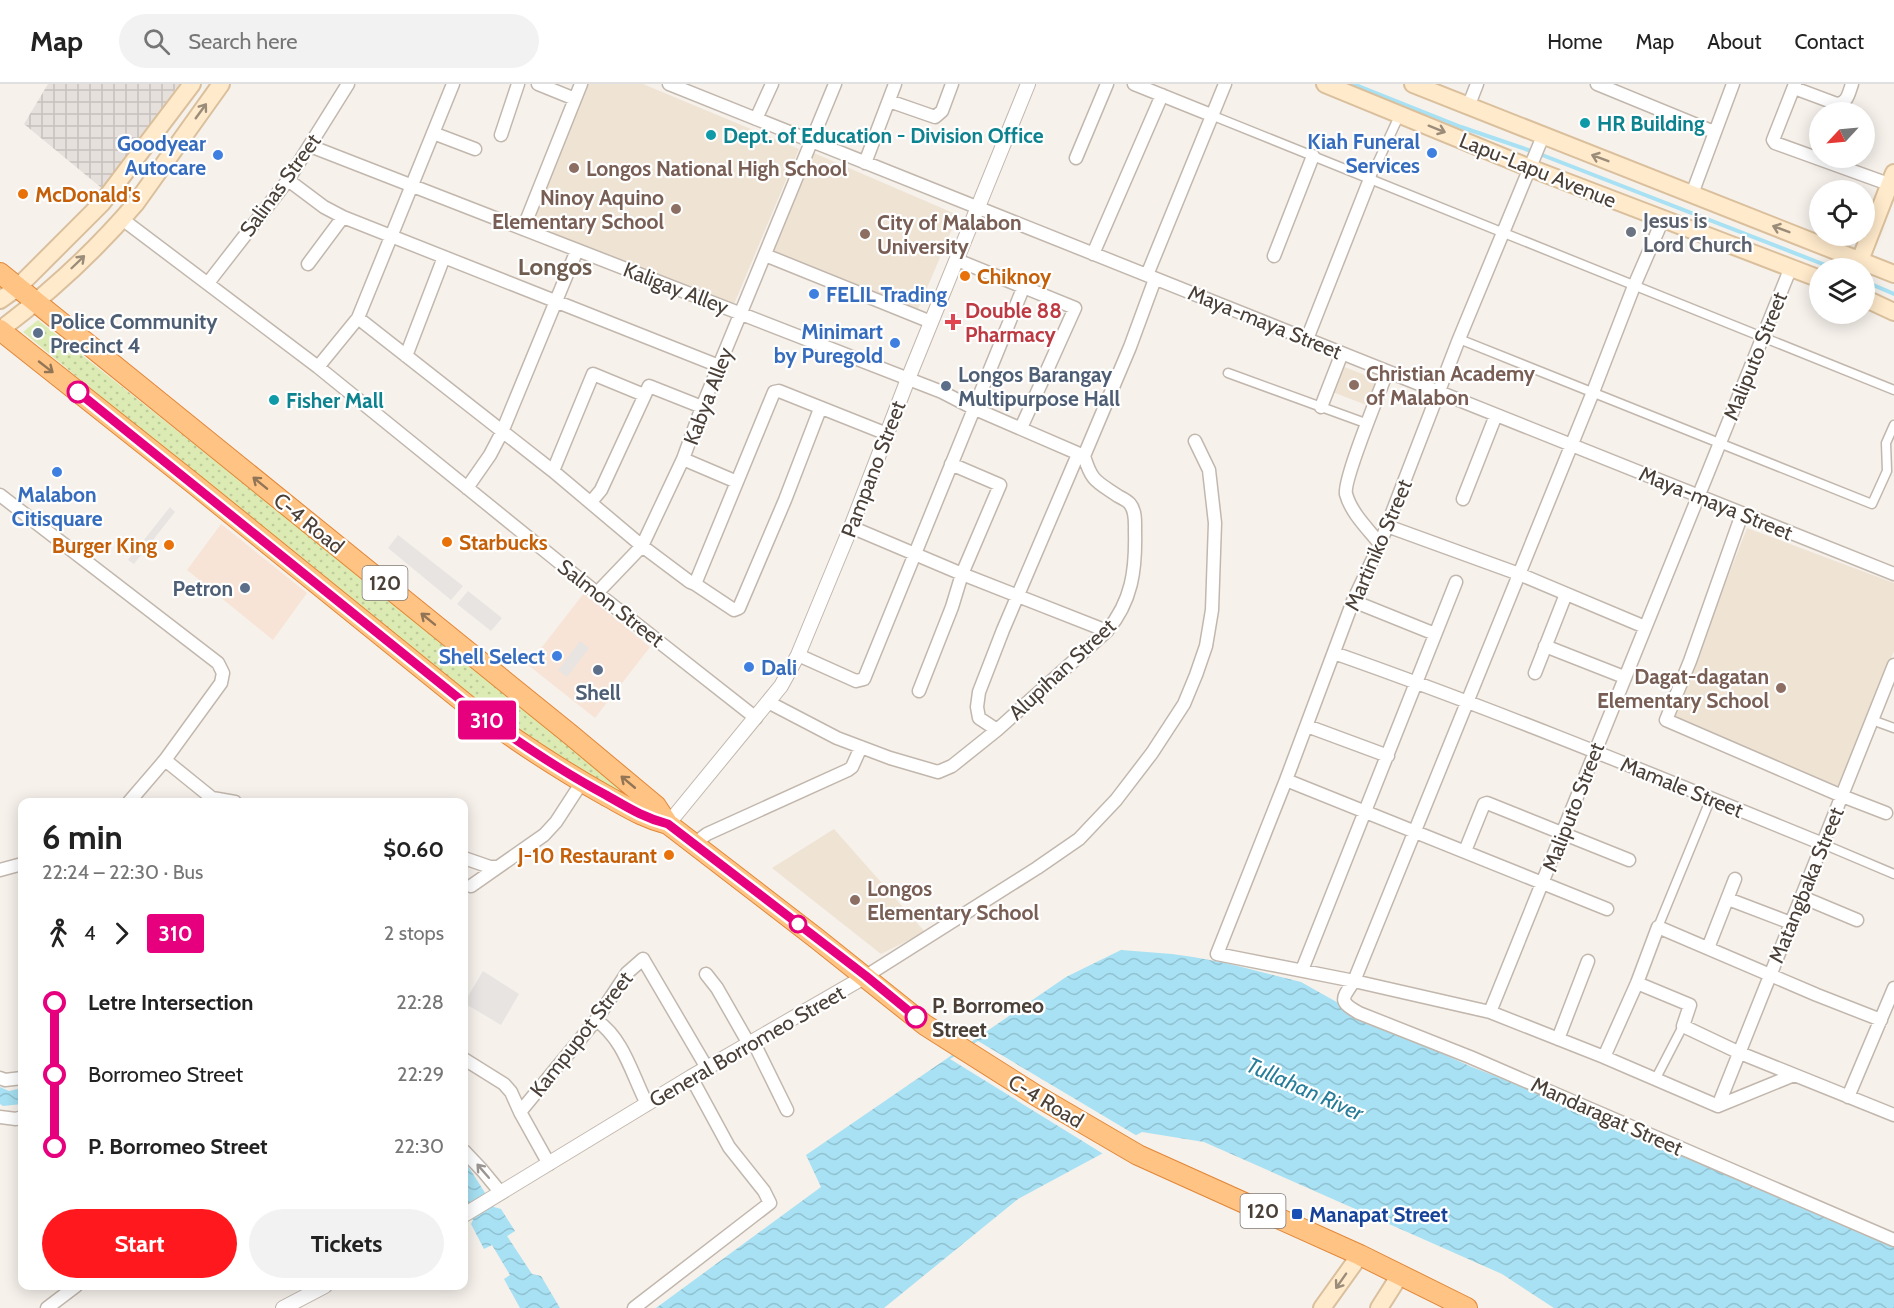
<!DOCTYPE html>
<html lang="en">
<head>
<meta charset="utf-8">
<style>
	body { margin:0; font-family:Cabin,sans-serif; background:#f2f2f2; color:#222; height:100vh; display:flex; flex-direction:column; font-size:22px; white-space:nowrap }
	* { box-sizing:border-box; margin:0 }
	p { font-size:20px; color:#767676 }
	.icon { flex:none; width:33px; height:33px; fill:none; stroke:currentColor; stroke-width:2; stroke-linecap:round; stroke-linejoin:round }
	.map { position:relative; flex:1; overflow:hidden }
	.details { position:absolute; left:18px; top:714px; width:450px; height:492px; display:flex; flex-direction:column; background:#fff; border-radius:12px; box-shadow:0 3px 15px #0003 }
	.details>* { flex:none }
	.badge { padding:0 12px; border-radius:4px; font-size:21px; line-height:39px }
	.needle { width:39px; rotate:244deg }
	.fabs { position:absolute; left:1809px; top:18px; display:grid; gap:12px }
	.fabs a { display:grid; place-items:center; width:66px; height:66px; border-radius:50%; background:#fff; box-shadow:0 3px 15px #0003; font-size:30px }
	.map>.badge { position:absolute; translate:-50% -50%; box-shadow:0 0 0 3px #fff }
	.legs { display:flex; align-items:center; gap:9px; height:66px; padding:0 24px; font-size:20px }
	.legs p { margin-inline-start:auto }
	.overview { display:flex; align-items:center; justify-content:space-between; height:102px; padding:0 24px }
	h1 { font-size:33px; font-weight:700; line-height:45px }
	.button { display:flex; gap:12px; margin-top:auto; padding:12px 24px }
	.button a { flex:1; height:69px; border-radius:36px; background:#ff181d; color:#fff; font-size:24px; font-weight:700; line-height:69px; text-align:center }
	.button a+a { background:#f2f2f2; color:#222 }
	ul { padding:0 24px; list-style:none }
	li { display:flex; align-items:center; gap:21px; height:72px; font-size:22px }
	li i { display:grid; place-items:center; width:9px; height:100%; margin:0 8px; background:currentColor }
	li i::after { content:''; width:15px; height:15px; margin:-8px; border:4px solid; border-radius:50%; background:#fff }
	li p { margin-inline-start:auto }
	li:first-child i { background:linear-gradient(#0000 50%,currentColor 0) }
	li:last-child i { background:linear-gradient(currentColor 50%,#0000 0) }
	header { display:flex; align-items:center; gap:36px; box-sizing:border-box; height:84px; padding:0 30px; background:#fff; border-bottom:2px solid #e0e0e0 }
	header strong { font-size:28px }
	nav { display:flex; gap:33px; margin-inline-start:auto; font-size:21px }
	.search { width:420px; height:54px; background:#f2f2f2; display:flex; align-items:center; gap:15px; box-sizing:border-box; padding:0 21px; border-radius:33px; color:#767676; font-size:22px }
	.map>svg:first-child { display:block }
</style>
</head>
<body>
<header>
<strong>Map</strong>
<div class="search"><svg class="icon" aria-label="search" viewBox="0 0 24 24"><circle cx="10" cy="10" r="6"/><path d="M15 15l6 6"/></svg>Search here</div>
<nav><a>Home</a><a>Map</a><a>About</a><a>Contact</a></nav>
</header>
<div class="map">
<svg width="1894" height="1224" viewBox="0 0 1894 1224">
	<defs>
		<pattern id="industrial-grid" width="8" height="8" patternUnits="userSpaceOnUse" patternTransform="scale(1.5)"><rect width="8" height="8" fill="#e6e0dc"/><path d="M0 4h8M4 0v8" fill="none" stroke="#c7c1be"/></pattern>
		<pattern id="grass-dots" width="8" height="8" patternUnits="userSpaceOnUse" patternTransform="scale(1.5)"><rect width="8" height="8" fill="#dbebb3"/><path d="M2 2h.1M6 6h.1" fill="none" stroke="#bdcb9b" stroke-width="1.8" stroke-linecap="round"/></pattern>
		<pattern id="water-waves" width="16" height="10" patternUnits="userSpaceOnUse" patternTransform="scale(1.5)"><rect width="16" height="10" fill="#a7e1f3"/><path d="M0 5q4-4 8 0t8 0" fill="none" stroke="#91c2d1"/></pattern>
	</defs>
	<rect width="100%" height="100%" fill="#f6f1eb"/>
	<path fill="#f7e4d6" d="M221 440 307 509 273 556 187 486Z
		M584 509 650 563 595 634 528 581Z"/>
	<path fill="url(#industrial-grid)" d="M48 0H179L104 106 24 40Z"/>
	<path fill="#efe3d4" d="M586 0H643L799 65 732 225 527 140Z
		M814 69 958 131 916 230 771 169Z
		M1339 281 1378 296 1369 322 1330 307Z
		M1747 444 1894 499V567L1837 707 1670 641Z
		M834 745 925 848 881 870 772 784Z"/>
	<path fill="url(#grass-dots)" d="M38 236 654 726 651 727 576 684 477 618 199 394 23 248Z"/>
	<path fill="#e7e4e2" d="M170 423 175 428 134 480 128 476Z
		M398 451 463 502 451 516 388 464Z
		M468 507 502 534 491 547 457 520Z
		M580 557 589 564 567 593 558 586Z
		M483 887 519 910 501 941 464 919Z"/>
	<path fill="url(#water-waves)" d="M1121 866 1172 870 1193 873 1226 879 1301 898 1374 939 1472 983 1634 1046 1894 1162V1224H1554L1502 1190 1204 1058 1142 1048 1018 1115 884 1224H656L821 1103 806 1071 1066 893Z
		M0 1003 9 1007 22 1004V1020L3 1022 0 1020Z
		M464 1077 468 1082 494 1123 501 1125 515 1147 507 1152 532 1190 541 1192 560 1224H520L504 1195 510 1191 492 1161 484 1165 471 1140 473 1136 464 1119Z"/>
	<path fill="#f6f1eb" d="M978 957 1139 1053 1105 1071 950 975Z"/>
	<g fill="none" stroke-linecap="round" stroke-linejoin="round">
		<path stroke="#a7e1f3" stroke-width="4" d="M1353 0 1461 43 1537 69 1833 184
			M1864 197 1894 210"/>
		<g stroke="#c2b7ad" stroke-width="11">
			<path id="pedestrian" d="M1211 31 1894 306
				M1370 95 1400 30
				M1459 255 1872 420 1887 387 1886 359 1894 341
				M1228 289 1368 340
				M1872 636 1894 644
				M1823 760 1894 790
				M1658 843 1711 714
				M1655 996 1683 942"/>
		</g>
		<g stroke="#c2b7ad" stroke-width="15">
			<path id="minor" d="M538 0 575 15
				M669 0 1894 490
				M1134 0 1211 31
				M1597 0 1714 48
				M1795 0 1773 56 1775 59 1894 102
				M1794 4 1837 20C1848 19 1849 8 1852 0
				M889 17 935 33 942 27 952 0
				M1468 23 1477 0
				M756 35 772 0
				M433 49 475 65
				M501 51 518 0
				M1543 52 1459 255 1380 460 1353 517 1286 696 1217 870 1354 897 1490 928 1604 973 1718 1022 1794 991
				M310 62 942 308 973 324 1084 372
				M1076 74 1107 0
				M865 79 895 0
				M288 96 324 123 343 133 719 282
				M1692 110 1733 0
				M122 135 318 283 597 509 756 634
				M1663 135 1634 202 1593 308 1354 897C1342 915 1338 917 1359 929L1470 973 1894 1156
				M523 145 581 0
				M1093 170 1162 11
				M765 171 931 238
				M1274 172 1313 72
				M957 176 1075 224 1021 344
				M308 180 343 133
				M1147 191 1225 0
				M208 199 288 96 348 0
				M358 234 553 387 642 462 690 498 695 500 734 526 739 524 785 416 820 325
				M1307 255 1370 95
				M406 272 444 173
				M318 283 358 234 453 0
				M1321 323 1342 269
				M683 375 737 398
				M553 387 593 290 644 311
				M467 404 490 371 502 348 577 166
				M0 411 218 579 223 589 221 599 165 676 129 718
				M1463 415 1496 331
				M591 418 601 406 649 302 702 323
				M1742 430 1690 577 1666 636 1842 712 1886 729
				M1387 442 1519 490 1645 543
				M851 443 962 490 1107 547
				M1380 460C1369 446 1351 429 1346 410 1343 396 1380 307 1387 288
				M695 500 774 308 779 307 887 350
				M597 509 642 462 683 375 702 323 835 0
				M1353 517 1435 550
				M1545 562 1624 593
				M1334 569C1499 627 1661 694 1823 760
				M798 571 856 597 864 595 1024 202
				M1535 589 1566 510
				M919 607 952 523 962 490 1000 401 951 380
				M768 618 837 654 890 674 938 688 952 682 997 646 1107 547C1132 517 1136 486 1135 447 1135 439 1136 427 1130 420 1128 417 1122 414 1118 412 1096 397 1092 398 1084 372L1130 263 1155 195
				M1307 642 1388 672
				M997 646 979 634 977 623 979 608 1003 546 1076 375 1081 370
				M165 676 212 714 235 718
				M1286 696 1607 825
				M694 760 707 750 848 686 852 683 861 663
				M1465 767 1484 720 1487 719 1629 776
				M464 774 490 783H497
				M0 786 22 780
				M471 802 544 751 556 738 582 698
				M1802 813 1857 836
				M1728 815 1791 839
				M1708 864 1735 795
				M1302 886 1456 498
				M706 890 717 904 749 960
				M866 892 1037 784 1079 755 1116 716 1152 669 1184 620 1196 591 1206 562 1212 526 1215 439 1209 386 1195 357
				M1637 899 1690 921 1683 942 1740 969 1894 1031
				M1490 928 1791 183
				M596 936C624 955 632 991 647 1020
				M1558 955 1588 877
				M753 957 787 1026
				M1604 973 1637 899 1658 843 1817 911 1881 936
				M464 975 504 1000 511 1008 520 1028 549 1080
				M0 994 5 996 22 994
				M1848 1013 1894 904
				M1718 1022 1894 581
				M520 1028 596 936 627 889 643 875 707 984
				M0 1033 16 1035 22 1033
				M464 1067 482 1086 501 1109
				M47 1224 76 1202
				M634 1224 770 1119 764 1107 729 1063 691 993"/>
		</g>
		<g stroke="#c2b7ad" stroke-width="16">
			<path id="tertiary" d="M668 740 781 602 798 571 851 443 908 295 1028 0
				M464 1131 691 993 866 892
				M283 1224 325 1202"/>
		</g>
		<g stroke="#dabf9c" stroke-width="20">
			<path id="secondary" d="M1325 0 1530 84 1820 195
				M1413 0 1894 190
				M1857 184 1894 89
				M1864 214 1894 228
				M0 216 17 204 102 119 192 0
				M0 246C48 210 97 165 136 119L221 0
				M1322 1224 1360 1171
				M1379 1224 1400 1191"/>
		</g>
		<g stroke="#e28738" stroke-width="22">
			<path id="trunk" d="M0 189 571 651 656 722 668 740 816 854 925 941 1037 1012 1138 1071 1360 1171 1467 1224
				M0 246 194 400 467 621C512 654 557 684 605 711 627 723 644 734 668 740"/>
		</g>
		<use href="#pedestrian" stroke="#fff" stroke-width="8"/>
		<use href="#minor" stroke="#fff" stroke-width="12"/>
		<use href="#tertiary" stroke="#fff" stroke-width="14"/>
		<use href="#secondary" stroke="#ffeacb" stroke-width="16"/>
		<use href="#trunk" stroke="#ffc383" stroke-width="20"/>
	</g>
	<defs><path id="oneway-shaft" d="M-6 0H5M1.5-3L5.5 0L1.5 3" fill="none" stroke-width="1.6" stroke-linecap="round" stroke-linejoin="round" transform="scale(1.5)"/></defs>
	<g stroke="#9b8c7a">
		<use href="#oneway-shaft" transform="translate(201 27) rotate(-54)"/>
		<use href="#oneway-shaft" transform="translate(1437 45) rotate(22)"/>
		<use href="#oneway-shaft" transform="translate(1600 74) rotate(-159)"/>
		<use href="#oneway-shaft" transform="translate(1781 145) rotate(-159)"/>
		<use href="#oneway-shaft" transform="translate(78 178) rotate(-44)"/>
		<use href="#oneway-shaft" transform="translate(1341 1197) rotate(125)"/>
	</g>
	<g stroke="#927456">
		<use href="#oneway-shaft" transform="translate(46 283) rotate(38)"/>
		<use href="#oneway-shaft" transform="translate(260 399) rotate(-141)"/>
		<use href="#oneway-shaft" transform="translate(428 535) rotate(-141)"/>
		<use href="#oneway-shaft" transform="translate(628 698) rotate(-140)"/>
	</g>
	<use stroke="#9b9692" href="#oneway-shaft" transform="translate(483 1087) rotate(-131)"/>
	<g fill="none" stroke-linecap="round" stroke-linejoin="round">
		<g stroke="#fff" stroke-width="14">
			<path id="line-1" d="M78 308 467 621C512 654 557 685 606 711 627 723 644 734 668 740L866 892 916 933"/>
		</g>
		<use href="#line-1" stroke="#e6007e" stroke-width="9"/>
	</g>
	<g fill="#0f9aa8" stroke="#fff" stroke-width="2">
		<circle cx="1585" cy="39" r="6"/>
		<circle cx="711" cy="51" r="6"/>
		<circle cx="274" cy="316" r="6"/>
	</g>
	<g fill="#3f7fe0" stroke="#fff" stroke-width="2">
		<circle cx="1432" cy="69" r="6"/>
		<circle cx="218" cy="71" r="6"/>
		<circle cx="814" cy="210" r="6"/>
		<circle cx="895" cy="259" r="6"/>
		<circle cx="57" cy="388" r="6"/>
		<circle cx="557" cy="572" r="6"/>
		<circle cx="749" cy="583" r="6"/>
	</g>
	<g fill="#8d6e63" stroke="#fff" stroke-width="2">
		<circle cx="574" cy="84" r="6"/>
		<circle cx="676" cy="125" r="6"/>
		<circle cx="865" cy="150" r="6"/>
		<circle cx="1354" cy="301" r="6"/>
		<circle cx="1781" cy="604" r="6"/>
		<circle cx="855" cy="816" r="6"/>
	</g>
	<g fill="#e8710a" stroke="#fff" stroke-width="2">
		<circle cx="23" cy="110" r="6"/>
		<circle cx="965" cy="192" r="6"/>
		<circle cx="447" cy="458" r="6"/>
		<circle cx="169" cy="461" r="6"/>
		<circle cx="669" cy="771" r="6"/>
	</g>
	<circle fill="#6b7280" stroke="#fff" stroke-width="2" cx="1631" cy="148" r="6"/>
	<path fill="#e0444e" stroke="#fff" stroke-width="2" d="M950 229h6v6h6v6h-6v6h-6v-6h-6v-6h6z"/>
	<g fill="#5c6f8a" stroke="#fff" stroke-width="2">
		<circle cx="38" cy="249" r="6"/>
		<circle cx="946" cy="302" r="6"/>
		<circle cx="245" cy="504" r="6"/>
		<circle cx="598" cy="586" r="6"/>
	</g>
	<g fill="#fff" stroke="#e6007e" stroke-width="3">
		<circle cx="78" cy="308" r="10"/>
		<circle cx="798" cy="840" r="8"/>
		<circle cx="916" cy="933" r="10"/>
	</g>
	<rect fill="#1a4fb4" stroke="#fff" stroke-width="2" x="1291" y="1124" width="12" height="12" rx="3"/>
	<g text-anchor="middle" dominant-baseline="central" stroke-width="4.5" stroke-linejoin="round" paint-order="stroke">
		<g fill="#fff" stroke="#807974" stroke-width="1.5">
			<rect x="362.5" y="482" width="45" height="34" rx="4.5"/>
			<rect x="1240.5" y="1110" width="45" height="34" rx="4.5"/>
		</g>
		<g font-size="20" font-weight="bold" fill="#4a4038">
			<text x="385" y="499">120</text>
			<text x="1263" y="1127">120</text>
		</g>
		<g font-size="21" font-weight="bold" fill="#0d838f" stroke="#fff" text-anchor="start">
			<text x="1597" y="39">HR Building</text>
			<text x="723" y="51">Dept. of Education - Division Office</text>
			<text x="286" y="316">Fisher Mall</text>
		</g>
		<g font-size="21" font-weight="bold" fill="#366cbe" stroke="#fff" text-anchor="end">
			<text x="1420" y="57">Kiah Funeral<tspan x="1420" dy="24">Services</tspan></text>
			<text x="206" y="59">Goodyear<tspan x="206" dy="24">Autocare</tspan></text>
			<text x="826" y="210" text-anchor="start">FELIL Trading</text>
			<text x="883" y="247">Minimart<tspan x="883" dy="24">by Puregold</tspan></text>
			<text x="57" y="410" text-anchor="middle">Malabon<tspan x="57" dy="24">Citisquare</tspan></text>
			<text x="545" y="572">Shell Select</text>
			<text x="761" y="583" text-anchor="start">Dali</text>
		</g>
		<g font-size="21" font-weight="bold" fill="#785e54" stroke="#fff" text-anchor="start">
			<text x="586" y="84">Longos National High School</text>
			<text x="664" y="113" text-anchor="end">Ninoy Aquino<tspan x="664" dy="24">Elementary School</tspan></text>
			<text x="877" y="138">City of Malabon<tspan x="877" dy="24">University</tspan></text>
			<text x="1366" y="289">Christian Academy<tspan x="1366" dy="24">of Malabon</tspan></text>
			<text x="1769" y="592" text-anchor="end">Dagat-dagatan<tspan x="1769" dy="24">Elementary School</tspan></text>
			<text x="867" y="804">Longos<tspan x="867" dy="24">Elementary School</tspan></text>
		</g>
		<g font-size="21" fill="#4a4038" stroke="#fff">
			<text transform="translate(1538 86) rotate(22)">Lapu-Lapu Avenue</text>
			<text transform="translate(280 101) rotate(-54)">Salinas Street</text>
			<text transform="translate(676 204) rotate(21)">Kaligay Alley</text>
			<text transform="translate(1265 238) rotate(22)">Maya-maya Street</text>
			<text transform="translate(1755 272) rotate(-68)">Maliputo Street</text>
			<text transform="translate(708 312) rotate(-69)">Kabya Alley</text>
			<text transform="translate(873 385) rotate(-69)">Pampano Street</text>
			<text transform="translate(1716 419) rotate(22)">Maya-maya Street</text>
			<text transform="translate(309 439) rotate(39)">C-4 Road</text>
			<text transform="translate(1378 461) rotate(-67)">Martiniko Street</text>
			<text transform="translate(611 519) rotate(38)">Salmon Street</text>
			<text transform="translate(1062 585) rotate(-43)">Alupihan Street</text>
			<text transform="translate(1682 703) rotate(22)">Mamale Street</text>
			<text transform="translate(1573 723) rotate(-69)">Maliputo Street</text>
			<text transform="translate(1806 801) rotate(-68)">Matangbaka Street</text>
			<text transform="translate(581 950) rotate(-52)">Kampupot Street</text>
			<text transform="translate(747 962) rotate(-30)">General Borromeo Street</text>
			<text transform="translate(1046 1017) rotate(31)">C-4 Road</text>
			<text transform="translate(1607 1032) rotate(24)">Mandaragat Street</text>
		</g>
		<g font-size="21" font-weight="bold" fill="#c56008" stroke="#fff" text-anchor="start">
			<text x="35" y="110">McDonald's</text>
			<text x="977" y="192">Chiknoy</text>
			<text x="459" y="458">Starbucks</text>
			<text x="157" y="461" text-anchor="end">Burger King</text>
			<text x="657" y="771" text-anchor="end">J-10 Restaurant</text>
		</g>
		<g font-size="21" font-weight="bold" fill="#5b616d" stroke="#fff" text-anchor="start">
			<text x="1643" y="136">Jesus is<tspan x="1643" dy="24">Lord Church</tspan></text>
		</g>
		<g font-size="21" font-weight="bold" fill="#be3a42" stroke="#fff" text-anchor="start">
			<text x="965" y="226">Double 88<tspan x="965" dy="24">Pharmacy</tspan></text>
		</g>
		<g font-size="21" font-weight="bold" fill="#4e5e75" stroke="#fff" text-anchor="start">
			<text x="50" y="237">Police Community<tspan x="50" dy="24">Precinct 4</tspan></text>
			<text x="958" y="290">Longos Barangay<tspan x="958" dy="24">Multipurpose Hall</tspan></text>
			<text x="233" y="504" text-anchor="end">Petron</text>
			<text x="598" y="608" text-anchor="middle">Shell</text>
		</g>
		<g font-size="21" font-weight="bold" fill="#4a4038" stroke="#fff" text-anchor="start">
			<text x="932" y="921">P. Borromeo<tspan x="932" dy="24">Street</tspan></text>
		</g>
		<g font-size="21" font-weight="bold" fill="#164399" stroke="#fff" text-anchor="start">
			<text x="1309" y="1130">Manapat Street</text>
		</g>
		<g font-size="22" font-style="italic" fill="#277c99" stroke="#fff">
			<text transform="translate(1305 1005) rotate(24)">Tullahan River</text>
		</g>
		<g font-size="24" font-weight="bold" fill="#6e5c4f" stroke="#fff">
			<text x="555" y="182">Longos</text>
		</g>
	</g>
</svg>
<div class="fabs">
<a><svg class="needle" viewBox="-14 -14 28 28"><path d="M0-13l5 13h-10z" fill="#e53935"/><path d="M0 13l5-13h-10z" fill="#767676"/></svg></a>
<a><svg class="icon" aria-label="locate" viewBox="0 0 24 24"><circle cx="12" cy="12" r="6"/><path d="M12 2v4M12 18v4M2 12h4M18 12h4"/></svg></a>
<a><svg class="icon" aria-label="layers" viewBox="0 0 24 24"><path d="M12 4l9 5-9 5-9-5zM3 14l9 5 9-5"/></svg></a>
</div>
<b class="badge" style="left:487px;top:636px;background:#e6007e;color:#fff">310</b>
<section class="details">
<div class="overview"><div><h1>6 min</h1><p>22:24 – 22:30 · Bus</p></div><b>$0.60</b></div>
<div class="legs"><svg class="icon" aria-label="walk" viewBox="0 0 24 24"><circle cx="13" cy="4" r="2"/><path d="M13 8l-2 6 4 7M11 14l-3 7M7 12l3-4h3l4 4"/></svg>4<svg class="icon" aria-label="forward" viewBox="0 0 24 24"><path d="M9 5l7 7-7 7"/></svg><b class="badge" style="background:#e6007e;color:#fff">310</b><p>2 stops</p></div>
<ul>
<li><i style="color:#e6007e"></i><b>Letre Intersection</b><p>22:28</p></li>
<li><i style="color:#e6007e"></i><span>Borromeo Street</span><p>22:29</p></li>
<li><i style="color:#e6007e"></i><b>P. Borromeo Street</b><p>22:30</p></li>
</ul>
<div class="button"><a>Start</a><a>Tickets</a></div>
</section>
</div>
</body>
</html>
